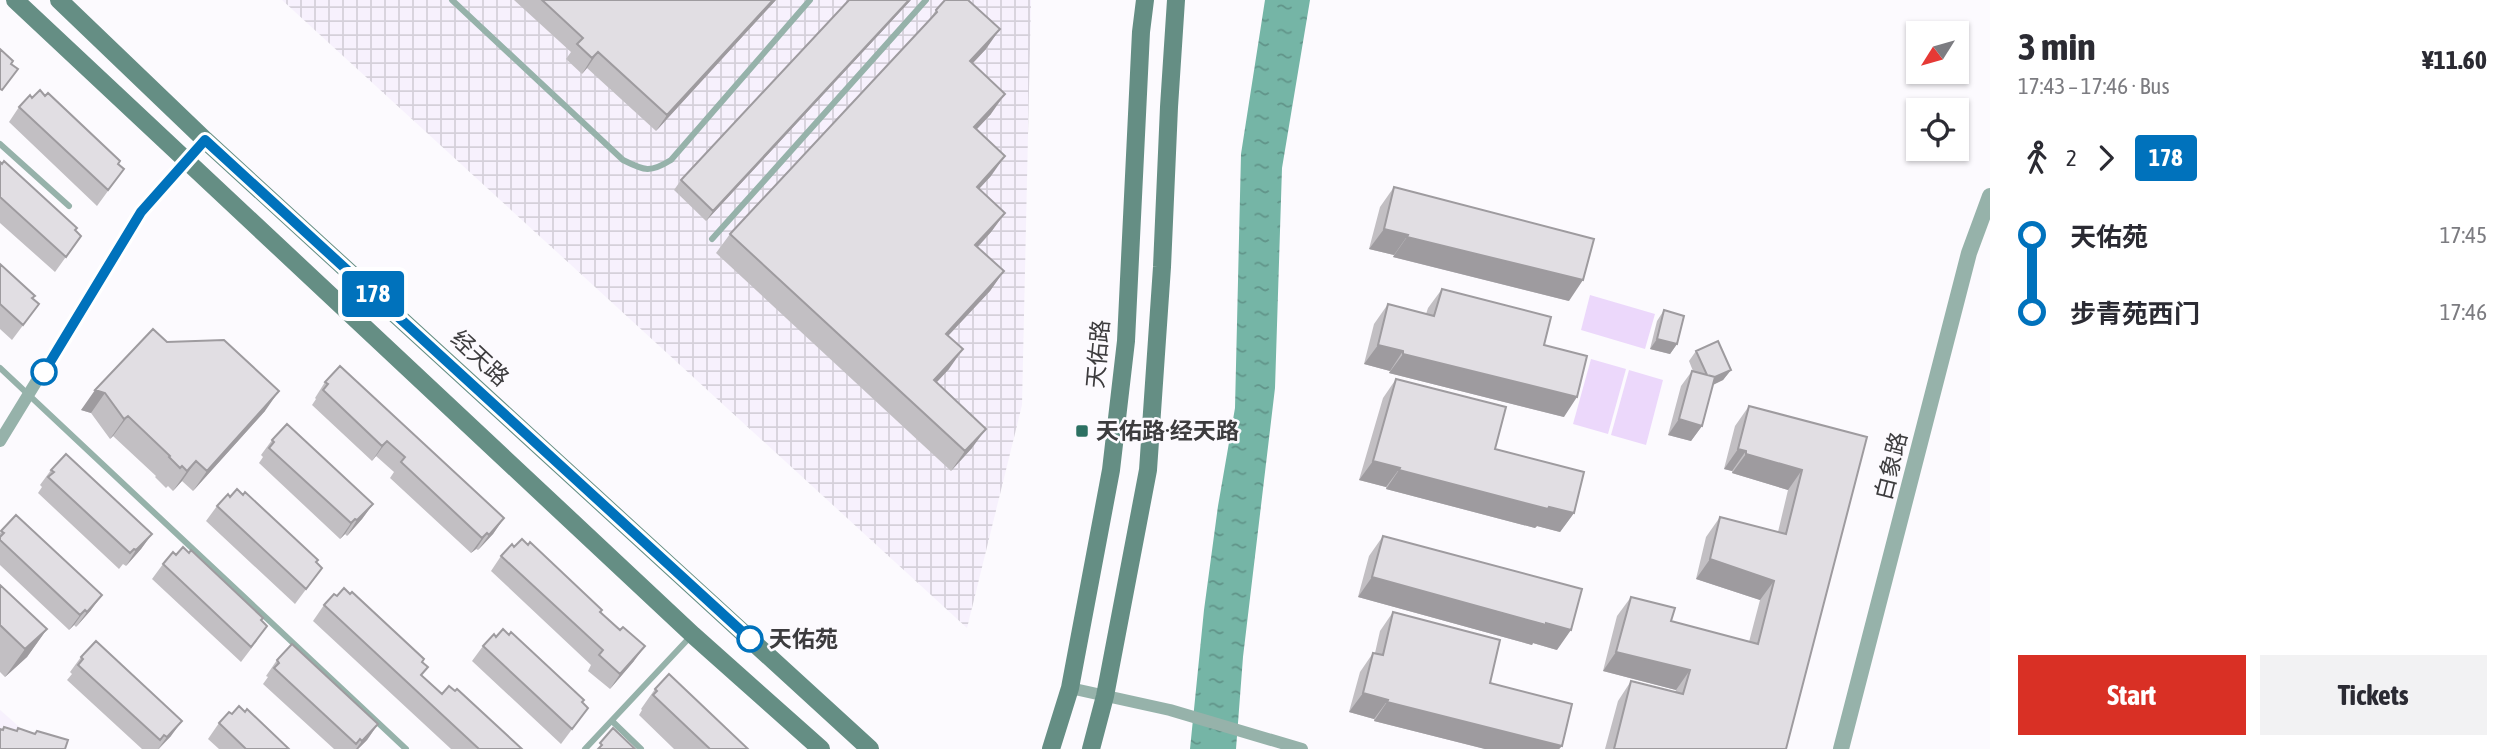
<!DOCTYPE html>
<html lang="en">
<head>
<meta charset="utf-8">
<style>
	body { margin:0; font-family:"Asap Condensed","Noto Sans SC",sans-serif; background:#f2f2f3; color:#2b2b33; height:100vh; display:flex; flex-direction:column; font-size:26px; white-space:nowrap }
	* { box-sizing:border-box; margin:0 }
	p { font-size:23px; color:#7c7c81 }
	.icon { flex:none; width:38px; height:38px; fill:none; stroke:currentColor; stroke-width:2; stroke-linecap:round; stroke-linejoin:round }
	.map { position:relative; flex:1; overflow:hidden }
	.details { display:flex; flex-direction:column; background:#fff; width:525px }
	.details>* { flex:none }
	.badge { padding:0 14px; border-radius:5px; font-size:24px; line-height:46px }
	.needle { width:46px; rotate:233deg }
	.buttons { position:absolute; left:1906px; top:21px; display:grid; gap:14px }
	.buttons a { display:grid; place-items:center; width:63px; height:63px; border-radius:0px; background:#fff; box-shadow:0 2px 5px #0004; font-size:35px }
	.map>.badge { position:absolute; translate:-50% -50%; box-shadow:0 0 0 4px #fff }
	.legs { display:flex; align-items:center; gap:10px; height:77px; padding:0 28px; font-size:23px }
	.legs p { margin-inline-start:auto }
	.overview { display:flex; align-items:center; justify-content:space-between; height:119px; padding:0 28px }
	h1 { font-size:38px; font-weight:700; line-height:52px }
	.primary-button { display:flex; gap:14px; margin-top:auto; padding:14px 28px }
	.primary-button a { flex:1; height:80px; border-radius:0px; background:#d93025; color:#fff; font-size:28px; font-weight:700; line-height:80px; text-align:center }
	.primary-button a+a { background:#f2f2f3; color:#2b2b33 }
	ul { padding:0 28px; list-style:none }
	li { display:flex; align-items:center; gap:24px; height:77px; font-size:26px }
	li i { display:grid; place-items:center; width:10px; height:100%; margin:0 9px; background:currentColor }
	li i::after { content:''; width:18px; height:18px; margin:-9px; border:5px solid; border-radius:50%; background:#fff }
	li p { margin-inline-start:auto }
	li:first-child i { background:linear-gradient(#0000 50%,currentColor 0) }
	li:last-child i { background:linear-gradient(currentColor 50%,#0000 0) }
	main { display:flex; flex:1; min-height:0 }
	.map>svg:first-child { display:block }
</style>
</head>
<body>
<main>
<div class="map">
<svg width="1990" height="749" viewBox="0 0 1990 749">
	<defs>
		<pattern id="industrial-grid" width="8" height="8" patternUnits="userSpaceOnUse" patternTransform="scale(1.75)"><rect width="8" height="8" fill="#f7f1fd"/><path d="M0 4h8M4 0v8" fill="none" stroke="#d5d0da"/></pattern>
		<pattern id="water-ripples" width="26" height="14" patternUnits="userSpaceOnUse" patternTransform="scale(1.75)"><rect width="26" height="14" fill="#75b5a6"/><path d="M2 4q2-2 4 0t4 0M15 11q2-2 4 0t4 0" fill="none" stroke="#619489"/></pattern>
	</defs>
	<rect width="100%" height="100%" fill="#fcfafe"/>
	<path fill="#f7f1fd" d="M0 710 41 746 0 749Z"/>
	<path fill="url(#industrial-grid)" d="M282 0H1031L1022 405 967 628Z"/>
	<path fill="#ecd8fb" d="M1590 295 1655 314 1645 349 1581 330Z
		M1591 359 1626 369 1608 434 1573 424Z
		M1629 370 1663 380 1646 445 1611 435Z"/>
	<path fill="url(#water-ripples)" d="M1265 0H1310L1282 168 1275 388 1243 657 1236 749H1190L1204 610 1218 506 1235 408 1241 154Z"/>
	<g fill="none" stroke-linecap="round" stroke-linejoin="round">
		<path stroke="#96b2aa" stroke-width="6" d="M452 0 623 160C645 171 650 173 671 160L810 0
			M0 144 69 206
			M712 239 926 0
			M0 368 406 749
			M612 721 641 749
			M585 749 691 636"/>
		<path stroke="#96b2aa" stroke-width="12" d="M0 441 140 212 205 140
			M1070 688 1170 710 1302 749"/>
		<path stroke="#96b2aa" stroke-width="16" d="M1841 749 1969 253 1990 196"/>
		<path stroke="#658e84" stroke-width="18" d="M15 0 693 635 821 749
			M59 0 205 140 870 749
			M1051 749 1070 688 1111 470 1126 341 1141 32 1145 0
			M1091 749 1105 696 1148 470 1162 267 1169 107 1176 0"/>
	</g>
	<path fill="#c2bfc3" d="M514 0H776L656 131 587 68 582 74 566 59 571 52Z
		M911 0 706 221 674 190 681 180Z
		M936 10 986 49 972 64 991 114 976 130 991 176 979 189 1005 213 991 232 978 247 1004 271 990 291 948 336 949 369 936 383 972 448 951 471 716 253 730 234 927 23Z
		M19 107 118 164 124 169 97 206 9 122Z
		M0 162 81 236 55 272 0 223Z
		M1394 187 1569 301 1393 257 1394 255 1369 249 1380 207Z
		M0 264 39 304 12 340 0 329Z
		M1442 289 1544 345 1564 417 1389 373 1390 371 1364 364 1374 324 1388 304 1426 314 1428 308Z
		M1664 310 1677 344 1670 354 1650 349 1657 321Z
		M167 342 265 411 193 491 182 481 173 491 168 486 166 488 155 477 156 476 113 436 110 439 91 413 81 410Z
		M1696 351 1731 370 1723 380 1713 385 1702 426 1691 441 1668 435 1681 386 1692 371H1693L1689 361Z
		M1396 379 1495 449 1574 513 1560 532 1537 526 1535 528 1386 489V487L1359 480 1383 398Z
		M325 382 504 518 493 534 478 550 476 549 471 553 390 478 394 472 376 456 372 461 312 405 316 399 315 398Z
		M1749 406 1867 437 1786 749H1605L1618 701 1631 681 1675 692 1676 690 1603 671 1617 616 1631 597 1671 621 1749 642 1760 600 1696 579 1706 537 1720 517 1778 532 1788 490 1732 473V471L1724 469 1735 426Z
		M272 440 373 504 362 519 347 536 345 534 340 539 259 463 263 457 261 455Z
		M51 470 152 534 141 549 126 566 123 564 119 569 38 493 42 487 40 485Z
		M217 506 316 562 322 568 295 604 206 521Z
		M16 515 91 610 76 627 74 625 69 630 0 565V533Z
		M1383 536 1557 650 1533 643 1532 645 1358 597 1369 556Z
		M514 547 600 612 634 661 610 689 588 671 591 665 491 571 501 556Z
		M163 564 261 620 257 641 241 662 152 579Z
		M0 585 47 629 27 657 5 677 0 672Z
		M324 605 422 662V676L442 694 522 749H451L313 621Z
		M1393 612 1490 683 1562 746 1559 749H1485L1374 721V719L1349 712 1360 672 1373 653H1375L1380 631Z
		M483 646 582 702 588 708 561 744 472 661Z
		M81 657 171 736 159 749H142L67 680 72 674 70 672Z
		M277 660 378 724 367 740 358 749H334L263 684 268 677 266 676Z
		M655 689 748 749H674L639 715 642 710 641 709Z
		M245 712 289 749H219L208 739 219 723 232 714Z"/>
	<path fill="#9e9b9f" d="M773 0H776L656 131 667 115Z
		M909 0H911L706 221 713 211Z
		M1000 29 986 49 956 81 970 61Z
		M598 52 587 68 582 74 592 58Z
		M1005 94 991 114 960 147 974 127Z
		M1005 156 991 176 963 206 977 187Z
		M1005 213 991 232 962 264 975 245Z
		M1384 229 1408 235 1394 255 1369 249Z
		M1407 237 1583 280 1569 301 1393 257Z
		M1004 271 990 291 932 353 946 334Z
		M1657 339 1677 344 1670 354 1650 349Z
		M1378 345 1403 351 1390 371 1364 364Z
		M963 349 949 369 920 400 934 380Z
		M1403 354 1577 397 1564 417 1389 373Z
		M1731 370 1723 380 1702 390 1709 380Z
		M95 390 105 393 91 413 81 410Z
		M279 391 265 411 193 491 207 471Z
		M128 416 113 436 110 439 124 419Z
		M1679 419 1702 426 1691 441 1668 435Z
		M986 429 972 448 951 471 965 451Z
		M387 441 376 456 372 461 382 446Z
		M1738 449 1746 451 1732 471 1724 469Z
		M1746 454 1802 470 1788 490 1732 473Z
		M196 461 182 481 173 491 187 471Z
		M1373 461 1400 468 1386 487 1359 480Z
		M1399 470 1574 513 1560 532 1537 526 1535 528 1386 489Z
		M373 504 362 519 347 536 357 520Z
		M504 518 493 534 478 550 489 535Z
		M355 519 345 534 340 539 351 523Z
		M487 533 476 549 471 553 482 538Z
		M152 534 141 549 126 566 136 550Z
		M1710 559 1774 581 1760 600 1696 579Z
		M1372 577 1546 623 1571 630 1557 650 1533 643 1532 645 1358 597Z
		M102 595 91 610 76 627 87 612Z
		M85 610 74 625 69 630 80 615Z
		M47 629 27 657 5 677 25 649Z
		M645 646 634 661 610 689 620 674Z
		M1616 652 1690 670 1676 690 1603 671Z
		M1363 693 1388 700 1374 719 1349 712Z
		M1387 702 1562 746 1559 749H1485L1374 721Z
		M182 721 171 736 158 749 167 737Z
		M378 724 367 740 358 749H356L362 741Z"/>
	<path fill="#e1dee3" stroke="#9e9b9f" stroke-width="2" d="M542 0H773L667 115 598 52 592 58 577 44 583 38Z
		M849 0H909L713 211 681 180Z
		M945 0H968L1000 29 970 61 1005 94 974 127 1005 156 977 187 1005 213 975 245 1004 271 946 334 963 349 934 380 986 429 965 451 730 234 937 12 936 10Z
		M0 49 13 61 11 64 18 69 2 90 0 89Z
		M40 90 45 96 48 93 120 161 118 164 124 169 108 190 19 107 30 95 32 98Z
		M4 161 77 228 75 230 81 236 66 257 0 197V162L2 164Z
		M1394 187 1594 239 1583 280 1407 237 1408 235 1384 229Z
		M0 264 35 296 32 298 39 304 23 325 0 304Z
		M1442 289 1551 317 1544 345 1587 356 1577 397 1403 354V351L1378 345 1388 304 1434 316Z
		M1664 310 1684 316 1677 344 1657 339Z
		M153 329 167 342 224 340 279 391 207 471 196 461 187 471 182 466 180 468 169 457 170 456 128 416 124 419 105 393 95 390Z
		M1718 341 1731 370 1715 377 1707 375 1696 351Z
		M340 366 504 518 489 535 487 533 482 538 401 462 405 457 387 441 382 446 323 390 328 384 325 382Z
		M1692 371 1715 377 1702 426 1679 419Z
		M1396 379 1506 407 1495 449 1584 472 1574 513 1549 507 1548 509 1399 470 1400 468 1373 461Z
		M1749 406 1867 437 1786 749H1614L1631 681 1683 694 1690 670 1616 652 1631 597 1675 608 1671 621 1758 644 1774 581 1710 559 1720 517 1786 534 1802 470 1746 454V451L1738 449Z
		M287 424 373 504 357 520 355 519 351 523 269 448 274 442 272 440Z
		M66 454 152 534 136 550 134 549 130 553 48 477 54 472 51 470Z
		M237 489 243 495 245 492 318 560 316 562 322 568 306 589 217 506 228 494 230 497Z
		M16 515 102 595 87 612 85 610 80 615 0 540V537L4 533 1 531Z
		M1383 536 1582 589 1571 630 1546 623V625L1372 577Z
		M522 539 528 545 530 542 602 610 600 612 620 630 623 627 645 646 620 674 599 655 603 650 501 556 512 544 514 547Z
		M183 547 189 553 191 550 263 618 261 620 267 626 251 647 163 564 173 552 176 555Z
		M0 585 47 629 25 649 0 625Z
		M344 588 350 594 352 592 424 659 422 662 428 667 421 675 442 694 449 686 455 691 457 689 522 749H479L324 605 334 594 337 596Z
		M1393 612 1500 640 1490 683 1572 704 1562 746 1387 702 1388 700 1363 693 1373 653 1383 655Z
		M503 629 509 635 511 632 584 700 582 702 588 708 572 729 483 646 494 634 496 637Z
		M96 641 182 721 167 737 164 735 160 740 78 665 83 659 81 657Z
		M292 644 378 724 362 741 360 739 356 744 274 668 279 663 277 660Z
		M669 674 748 749H710L653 695 657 691 655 689Z
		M239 706 245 712 247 709 289 749H246L219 723 229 712 232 714Z
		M4 727 17 731 18 728 35 734 37 731 68 740 65 749H0V729L3 730Z
		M613 728 635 749H598L602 745 600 743Z"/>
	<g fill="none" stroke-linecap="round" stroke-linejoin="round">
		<g stroke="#fff" stroke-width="16">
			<path id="line-1" d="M44 372 141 212 205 140 750 639"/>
		</g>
		<use href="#line-1" stroke="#0072bc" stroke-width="10"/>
	</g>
	<g fill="#fff" stroke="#0072bc" stroke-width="3.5">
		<circle cx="44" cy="372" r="12"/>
		<circle cx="750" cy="639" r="12"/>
	</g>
	<rect fill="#2c7062" stroke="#fcfafe" stroke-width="2.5" x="1075" y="424" width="14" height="14" rx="3.5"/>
	<g text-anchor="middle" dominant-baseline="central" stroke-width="5" stroke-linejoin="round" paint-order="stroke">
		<g font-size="23" fill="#3d3c3e" stroke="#fcfafe">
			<text transform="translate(1098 354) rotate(-85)">天佑路</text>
			<text transform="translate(480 358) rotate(43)">经天路</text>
			<text transform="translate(1891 466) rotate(-76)">白象路</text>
		</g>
		<g font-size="23" font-weight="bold" fill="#3d3c3e" stroke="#fcfafe" text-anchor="start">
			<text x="1096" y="431">天佑路·经天路</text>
		</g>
		<g font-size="23" font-weight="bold" fill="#3d3c3e" stroke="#fcfafe" text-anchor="start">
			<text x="769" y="639">天佑苑</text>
		</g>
	</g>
</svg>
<div class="buttons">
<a><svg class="needle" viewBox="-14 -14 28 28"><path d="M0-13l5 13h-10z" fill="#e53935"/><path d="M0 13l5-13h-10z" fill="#7c7c81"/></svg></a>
<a><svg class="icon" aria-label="locate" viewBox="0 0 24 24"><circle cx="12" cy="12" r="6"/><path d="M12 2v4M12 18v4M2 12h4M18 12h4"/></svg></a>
</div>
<b class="badge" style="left:373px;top:294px;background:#0072bc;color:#fff">178</b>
</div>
<section class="details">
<div class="overview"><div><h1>3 min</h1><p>17:43 – 17:46 · Bus</p></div><b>¥11.60</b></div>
<div class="legs"><svg class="icon" aria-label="walk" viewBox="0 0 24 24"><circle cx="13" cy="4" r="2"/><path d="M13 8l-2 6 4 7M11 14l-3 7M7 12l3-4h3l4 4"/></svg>2<svg class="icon" aria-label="forward" viewBox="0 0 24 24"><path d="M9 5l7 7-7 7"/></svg><b class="badge" style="background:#0072bc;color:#fff">178</b></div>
<ul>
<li><i style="color:#0072bc"></i><b>天佑苑</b><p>17:45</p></li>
<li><i style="color:#0072bc"></i><b>步青苑西门</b><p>17:46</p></li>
</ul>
<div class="primary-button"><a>Start</a><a>Tickets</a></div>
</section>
</main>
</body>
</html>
